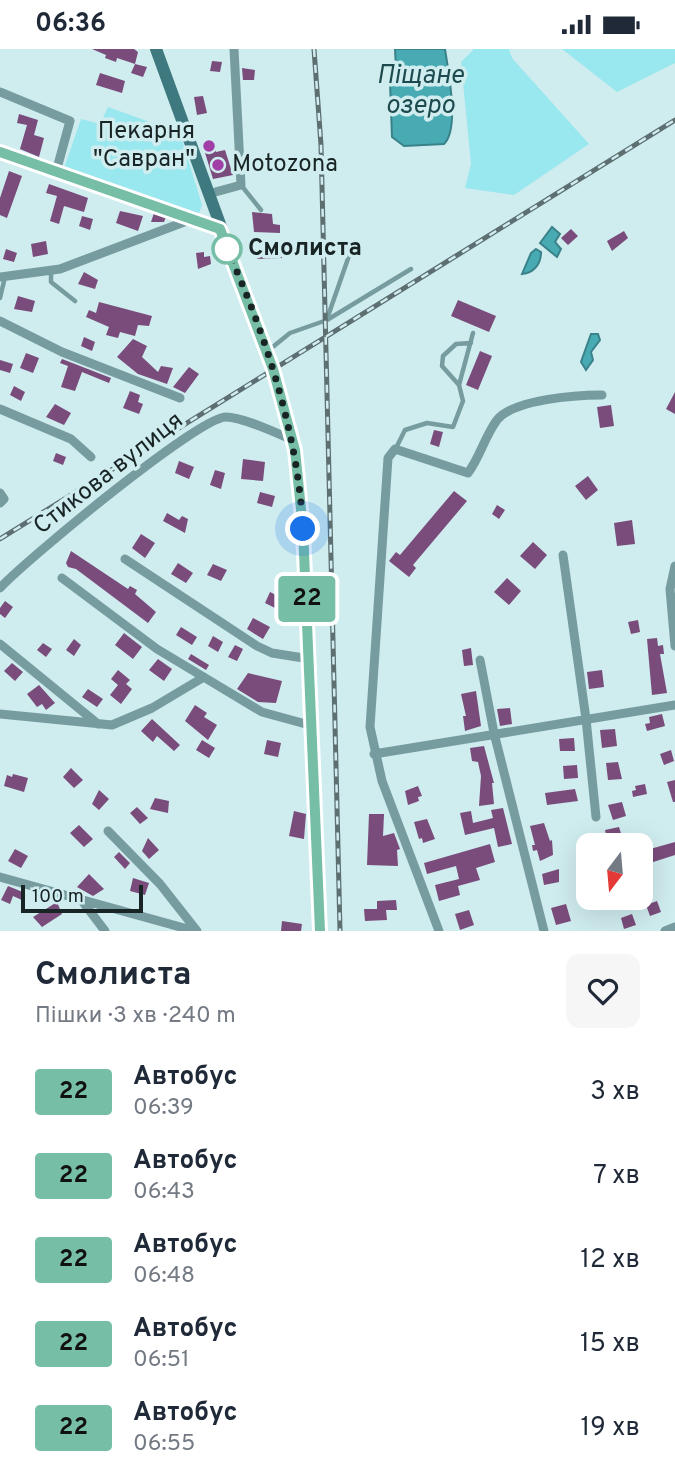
<!DOCTYPE html>
<html lang="uk">
<head>
<meta charset="utf-8">
<style>
	body { margin:0; font-family:Overpass,sans-serif; background:#f6f6f7; color:#1f2937; height:100vh; display:flex; flex-direction:column; font-size:26px; white-space:nowrap }
	* { box-sizing:border-box; margin:0 }
	p { font-size:23px; color:#747a83 }
	.icon { flex:none; width:38px; height:38px; fill:none; stroke:currentColor; stroke-width:2; stroke-linecap:round; stroke-linejoin:round }
	.map { position:relative; height:882px; overflow:hidden }
	.sheet { display:flex; flex-direction:column; background:#fff; flex:1 }
	.sheet>* { flex:none }
	.badge { padding:0 14px; border-radius:5px; font-size:24px; line-height:46px }
	.needle { width:46px; rotate:196deg }
	.tools { position:absolute; left:576px; top:784px; display:grid; gap:14px }
	.tools a { display:grid; place-items:center; width:77px; height:77px; border-radius:14px; background:#fff; box-shadow:0 7px 28px #0002; font-size:35px }
	.scale { position:absolute; left:21px; bottom:18px; width:122px; box-sizing:border-box; padding-left:7px; border:4px solid #192425; border-top:0; font-size:19px; line-height:24px; white-space:nowrap; color:#192425; -webkit-text-stroke:5px #cfecef; paint-order:stroke }
	.you { position:absolute; width:35px; height:35px; margin:-18px; border:5px solid #fff; border-radius:50%; background:#1a73e8; box-shadow:0 0 0 10px #1a73e833 }
	.map>.badge { position:absolute; translate:-50% -50%; box-shadow:0 0 0 4px #fff }
	.round { display:grid; place-items:center; flex:none; width:74px; height:74px; border-radius:14px; background:#f6f6f7 }
	.head { display:flex; align-items:center; justify-content:space-between; height:119px; padding:0 35px }
	h1 { font-size:33px; font-weight:700; line-height:52px }
	ul { padding:0; list-style:none }
	li { display:flex; align-items:center; gap:21px; height:84px; padding:0 35px }
	li div { flex:1 }
	li b { display:block; font-size:26px }
	li em { font-style:normal }
	li .badge { min-width:77px; font-weight:700; text-align:center }
	.status { display:flex; justify-content:space-between; align-items:center; height:49px; padding:0 35px; background:#fff; direction:ltr }
	.status svg { height:19px; fill:currentColor }
	.map>svg:first-child { display:block }
</style>
</head>
<body>
<div class="status"><b>06:36</b><svg viewBox="0 0 49 12"><path d="M0 12V9h3v3zM5 12V6h3v6zM10 12V3h3v9zM15 12V0h3v12zM26 1h20v11H26zM47 4h2v5h-2z"/></svg></div>
<div class="map">
<svg width="675" height="882" viewBox="0 0 675 882">
	<rect width="100%" height="100%" fill="#cfecef"/>
	<path fill="#99e7ef" d="M474 0H509L512 9 589 95 514 146 465 139 471 115 461 13Z
		M562 0H675V14L617 43Z
		M108 58 161 77 179 81 202 156 199 164H195L198 172 62 125 81 70 100 75Z"/>
	<path fill="#48abb4" stroke="#3a8289" stroke-width="2" d="M395 0H445C448 21 460 80 444 95L404 97 392 88 390 33 396 20Z
		M552 178 560 185 555 193 561 200 557 208 540 194Z
		M536 200 541 203C541 215 534 224 522 225L531 204Z
		M591 285H598L600 291 591 303 593 311 586 321 581 313Z"/>
	<path fill="#7a4c7b" d="M92 0H134L138 3 135 15 117 9 116 13 105 9 106 6Z
		M212 12 222 13 220 23 210 22Z
		M135 15 147 18 143 28 131 24Z
		M242 19 255 21 254 31H243Z
		M100 24 125 32 122 44 96 36Z
		M203 47 207 64 197 66 194 48Z
		M19 65 38 71 34 86 44 89 39 108 20 100 27 76 17 74Z
		M212 91 216 103 225 101 233 126 213 130 202 94Z
		M9 122 22 127 7 169 0 166V149Z
		M49 135 88 149 84 163 64 157 59 175 50 172 57 147 46 144Z
		M120 162 143 167 138 182 116 174Z
		M252 163 272 165 273 175 280 176V184L254 183Z
		M154 164 166 168 164 173H151Z
		M82 167 93 170 90 181 79 177Z
		M571 180 578 187 568 196 561 189Z
		M624 182 628 189 612 202 607 192Z
		M46 192 48 205 33 208 31 195Z
		M6 200 17 204 14 213 3 210Z
		M204 203V208L210 207 211 215 198 220 196 204Z
		M256 203H281L282 209 257 210Z
		M84 223 98 231 95 240 78 235Z
		M18 247 35 252 32 263 14 260Z
		M458 251 496 267 489 283 451 267Z
		M99 253 152 267 149 277 138 276 135 287 120 283 118 289 106 286 109 278 86 268 89 261 96 264Z
		M84 288 95 293 92 302 81 297Z
		M133 290 147 297 142 308 158 323 161 317 173 319 167 335 138 325 117 308Z
		M480 302 492 307 478 341 466 336Z
		M26 304 39 309 33 324 20 319Z
		M62 310 111 329 109 334 82 323 75 342 61 338 68 317 60 314Z
		M0 311 13 315 10 324 0 321Z
		M189 318 199 325 185 344 173 338Z
		M14 337 25 343 21 352 10 346Z
		M130 342 140 346 138 353 143 355 139 365 123 359Z
		M675 343V365L666 360Z
		M55 355 71 364 64 376 46 368Z
		M611 356 614 377 600 379 597 358Z
		M434 381 443 383 439 398 430 395Z
		M56 404 66 408 63 416 53 412Z
		M243 410 265 413 263 432 241 430Z
		M179 412 194 418 189 430 175 424Z
		M215 421 225 424 221 440 210 436Z
		M588 427 598 441 586 451 575 437Z
		M454 442 467 452 413 516 416 519 409 528 389 512 396 503 400 506Z
		M260 443 275 447 272 458 257 454Z
		M497 456 505 461 499 470 492 465Z
		M167 464 179 471 182 467 188 470 185 484 163 472Z
		M632 471 635 495 617 497 614 474Z
		M141 485 155 494 145 509 132 499Z
		M533 493 547 506 535 520 520 507Z
		M71 502 128 540 130 537 137 541 135 545 156 563 148 574 76 520 68 518 66 514Z
		M178 514 193 524 186 534 171 525Z
		M213 515 227 521 221 532 207 526Z
		M507 529 521 542 509 556 494 543Z
		M270 543 282 549 277 560 265 554Z
		M5 552 13 558 5 569 0 565V559Z
		M253 569 270 578 263 590 247 580Z
		M638 571 640 583 631 585 628 573Z
		M181 578 197 588 192 596 176 586Z
		M124 584 142 598 133 610 115 596Z
		M213 587 223 593 218 603 208 597Z
		M657 589 658 597 663 596 664 605H660L667 644 652 646 647 590Z
		M74 590 81 596 74 607 66 601Z
		M43 594 52 600 46 608 37 601Z
		M235 596 243 600 237 612 228 608Z
		M471 599 473 616 464 617 462 601Z
		M191 605 209 616 206 621 188 610Z
		M158 610 172 620 164 632 149 621Z
		M12 614 23 623 15 632 4 622Z
		M118 621 130 631 126 635 132 640 121 655 110 646 118 636 111 630Z
		M602 621 604 638 589 640 587 623Z
		M248 624 282 632 276 654 258 653 237 640Z
		M39 636 55 654 46 661 42 655 37 658 27 645Z
		M88 640 103 650 97 658 82 648Z
		M476 642 481 677 465 682 463 667H466L461 645Z
		M195 656 207 664 204 668 217 676 208 691 185 672Z
		M510 659 512 675 500 677 497 660Z
		M662 665 665 677 647 682 645 675 650 674 649 668Z
		M152 670 180 696 174 702 157 687 153 693 141 682Z
		M615 680 617 697 602 699 600 681Z
		M574 689 575 702H560L559 690Z
		M202 691 215 699 209 709 196 701Z
		M267 691 281 694 278 708 264 705Z
		M484 697 494 734H492L494 755 479 757 481 727 478 713 472 712 470 699Z
		M671 701 674 712 664 716 660 705Z
		M618 713 622 730 608 731 606 714Z
		M577 716 578 729 564 730 563 717Z
		M71 719 83 731 74 739 63 728Z
		M13 725 28 729 24 743 4 737 7 726 12 728Z
		M675 731V753H673L667 733Z
		M645 735 647 745 633 748 632 742 636 741 635 737Z
		M418 737 422 747 418 748 419 752 408 756 405 742Z
		M575 740 578 752 547 756 545 744Z
		M99 741 109 750 99 761 92 755Z
		M155 749 169 752 168 764 150 760Z
		M622 753 626 767 613 771 608 756Z
		M137 758 148 769 140 775 130 764Z
		M503 759 512 795 498 798 494 779 465 786 460 764 471 762 473 774 493 769 491 761Z
		M294 762 306 765 304 790 289 787Z
		M369 765H384L383 787 394 784 400 800 397 801 398 817 367 816Z
		M427 770 435 790 423 794 422 789 419 790 414 773Z
		M544 774 550 792 552 791 553 806 540 812 537 801 533 802 532 796H535L530 777Z
		M79 776 93 790 84 798 70 784Z
		M619 778 623 791 608 795 605 781Z
		M148 789 159 801 149 810 142 802Z
		M675 793V806L647 815 643 802Z
		M490 795 495 813 476 819 480 831 458 837 460 846 439 852 435 836 459 830 456 817 427 825 424 814Z
		M15 800 28 807 21 819 8 812Z
		M119 803 130 814 125 820 114 808Z
		M559 820V833L544 836 542 825Z
		M89 825 104 840 93 847 77 838Z
		M133 829 149 834 145 846 130 842Z
		M8 837 25 844 22 851 13 847 10 855 1 851Z
		M396 851 397 861H386L387 871 365 872 364 860H377V852Z
		M657 852 661 863 650 867 646 856Z
		M57 853 62 865 42 878 33 868Z
		M566 855 571 872 556 876 551 859Z
		M469 861 474 876 460 881 455 865Z
		M632 865 636 876 624 880 621 869Z
		M282 872 302 875 301 882H281Z"/>
	<g fill="none" stroke-linecap="round" stroke-linejoin="round">
		<path stroke="#779ca0" stroke-width="4.5" d="M241 136 261 161
			M51 222V233L75 252
			M0 249 5 228
			M327 270 351 201
			M269 301 290 284 327 271 411 220
			M459 336 442 317 443 307 456 295 471 294
			M396 399 405 381 427 374 453 378 463 352 459 336 473 284"/>
		<path stroke="#779ca0" stroke-width="9" d="M0 43 70 72 56 123
			M0 103 220 179
			M208 145 241 136 234 0
			M0 228 60 220 192 170
			M0 272 62 303 180 349
			M0 360 71 390 91 408
			M0 444 4 450 0 454
			M563 506 586 670 596 768
			M125 510 257 597 272 604 310 610
			M675 517 670 540 675 597
			M62 529 157 600 262 663 313 677
			M0 539C25 512 198 368 226 368 243 368 276 384 293 391
			M0 595 98 675
			M480 611 494 684 544 882
			M0 665 112 676 152 659 204 628
			M374 705 675 656
			M108 782 160 835 197 882
			M0 828 195 882
			M83 853 105 882
			M439 882 382 732 370 678 388 409 395 400 468 424C480 408 485 387 497 371 514 350 577 346 602 346
			M665 882 675 878"/>
		<path stroke="#3d797e" stroke-width="12" d="M156 0 273 320 295 401 302 454 320 882"/>
		<g stroke="#5d6f70" stroke-width="5">
			<path id="rail" d="M314 0 321 96 340 882
				M0 490 675 71"/>
		</g>
		<use href="#rail" stroke="#cfecef" stroke-width="2.5" stroke-dasharray="8" stroke-linecap="butt"/>
	</g>
	<g fill="none" stroke-linecap="round" stroke-linejoin="round">
		<g stroke="#fff" stroke-width="16">
			<path id="line" d="M0 103 220 180 273 320 295 401 303 480 320 882"/>
		</g>
		<use href="#line" stroke="#77bea7" stroke-width="10"/>
		<path stroke="#192425" stroke-width="7" stroke-dasharray="0 12.6" d="M227 200C266 286 298 385 303 480"/>
	</g>
	<g fill="#a13fa6" stroke="#cfecef" stroke-width="2.5">
		<circle cx="209" cy="97" r="7"/>
		<circle cx="218" cy="116" r="7"/>
	</g>
	<circle fill="#fff" stroke="#77bea7" stroke-width="3.5" cx="227" cy="200" r="14"/>
	<g text-anchor="middle" dominant-baseline="central" stroke-width="7" stroke-linejoin="round" paint-order="stroke">
		<g font-size="24" fill="#192425" stroke="#cfecef" text-anchor="end">
			<text x="195" y="83">Пекарня<tspan x="195" dy="28">"Савран"</tspan></text>
			<text x="232" y="116" text-anchor="start">Motozona</text>
		</g>
		<g font-size="24" font-weight="bold" fill="#192425" stroke="#cfecef" text-anchor="start">
			<text x="248" y="200">Смолиста</text>
		</g>
		<g font-size="24" fill="#192425" stroke="#cfecef">
			<text transform="translate(109 425) rotate(-38)">Стикова вулиця</text>
		</g>
		<g font-size="26" font-style="italic" fill="#1d4a4e" stroke="#cfecef">
			<text x="420" y="27">Піщане<tspan x="420" dy="30">озеро</tspan></text>
		</g>
	</g>
</svg>
<div class="tools">
<a><svg class="needle" viewBox="-14 -14 28 28"><path d="M0-13l5 13h-10z" fill="#e53935"/><path d="M0 13l5-13h-10z" fill="#747a83"/></svg></a>
</div>
<div class="scale">100 m</div>
<div class="you" style="left:303px;top:480px"></div>
<b class="badge" style="left:307px;top:550px;background:#77bea7;color:#111">22</b>
</div>
<section class="sheet">
<div class="head"><div><h1>Смолиста</h1><p>Пішки · 3 хв · 240 m</p></div><a class="round"><svg class="icon" aria-label="heart" viewBox="0 0 24 24"><path d="M12 20l-8-8c-3-5 5-10 8-4 3-6 11-1 8 4z"/></svg></a></div>
<ul>
<li><span class="badge" style="background:#77bea7;color:#111">22</span><div><b>Автобус</b><p>06:39</p></div><em>3 хв</em></li>
<li><span class="badge" style="background:#77bea7;color:#111">22</span><div><b>Автобус</b><p>06:43</p></div><em>7 хв</em></li>
<li><span class="badge" style="background:#77bea7;color:#111">22</span><div><b>Автобус</b><p>06:48</p></div><em>12 хв</em></li>
<li><span class="badge" style="background:#77bea7;color:#111">22</span><div><b>Автобус</b><p>06:51</p></div><em>15 хв</em></li>
<li><span class="badge" style="background:#77bea7;color:#111">22</span><div><b>Автобус</b><p>06:55</p></div><em>19 хв</em></li>
</ul>
</section>
</body>
</html>
